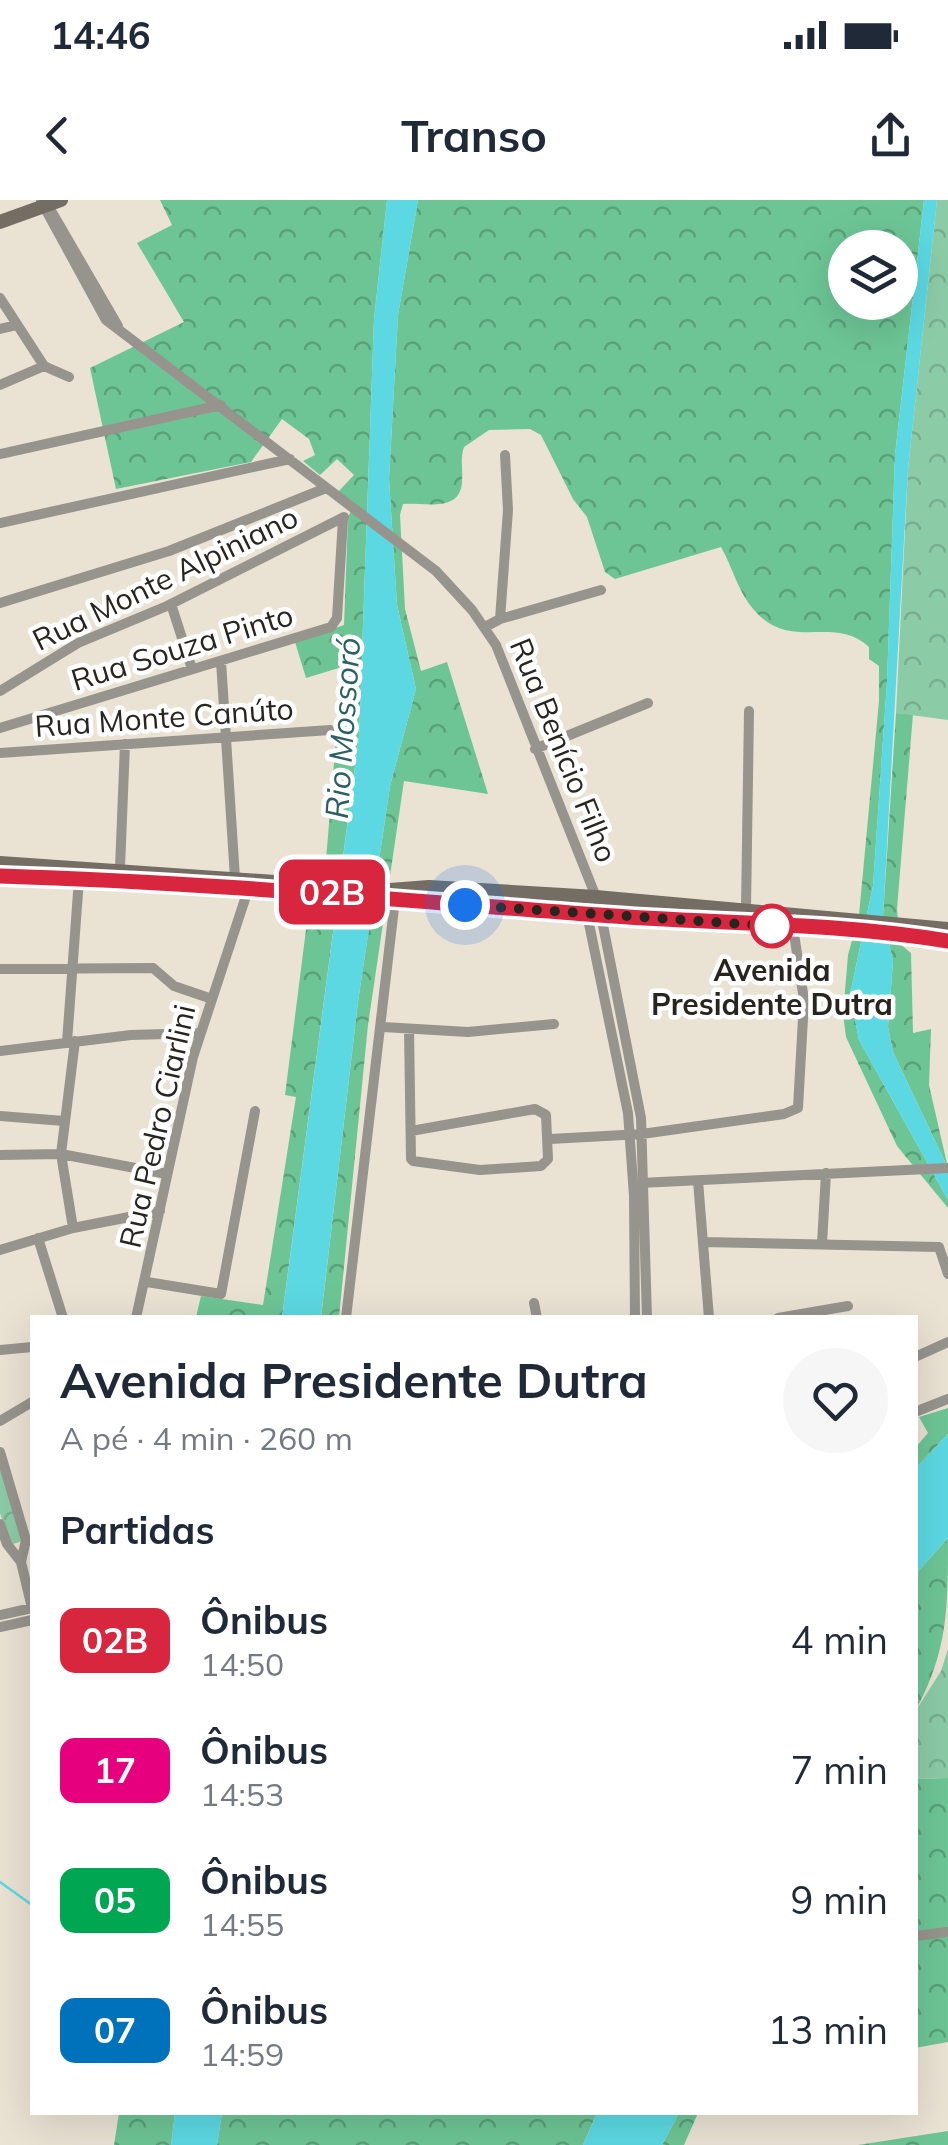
<!DOCTYPE html>
<html lang="pt">
<head>
<meta charset="utf-8">
<style>
	body { margin:0; font-family:Mulish,sans-serif; background:#f6f6f7; color:#1f2937; height:100vh; display:flex; flex-direction:column; font-size:38px; white-space:nowrap }
	* { box-sizing:border-box; margin:0 }
	p { font-size:32px; color:#747a83 }
	.icon { flex:none; width:55px; height:55px; fill:none; stroke:currentColor; stroke-width:2; stroke-linecap:round; stroke-linejoin:round }
	.map { position:relative; flex:1; overflow:hidden }
	.drawer { position:absolute; left:30px; top:1115px; width:888px; height:800px; display:flex; flex-direction:column; background:#fff; border-radius:0px; box-shadow:0 10px 40px #0002 }
	.drawer>* { flex:none }
	.badge { padding:0 20px; border-radius:15px; font-size:35px; line-height:65px }
	.controls { position:absolute; left:828px; top:30px; display:grid; gap:20px }
	.controls a { display:grid; place-items:center; width:90px; height:90px; border-radius:50%; background:#fff; box-shadow:0 10px 40px #0002; font-size:50px }
	.you { position:absolute; width:50px; height:50px; margin:-25px; border:8px solid #fff; border-radius:50%; background:#1a73e8; box-shadow:0 0 0 15px #1a73e833 }
	.map>.badge { position:absolute; translate:-50% -50%; box-shadow:0 0 0 5px #fff }
	h2 { padding:0 30px; font-size:38px; line-height:90px }
	.round { display:grid; place-items:center; flex:none; width:105px; height:105px; border-radius:52px; background:#f6f6f7 }
	.summary { display:flex; align-items:center; justify-content:space-between; height:170px; padding:0 30px }
	h1 { font-size:48px; font-weight:700; line-height:75px }
	ul { padding:0; list-style:none }
	li { display:flex; align-items:center; gap:30px; height:130px; padding:0 30px }
	li div { flex:1 }
	li b { display:block; font-size:38px }
	li em { font-style:normal }
	li .badge { min-width:110px; font-weight:700; text-align:center }
	.status { display:flex; justify-content:space-between; align-items:center; height:70px; padding:0 50px; background:#fff; direction:ltr }
	.status svg { height:28px; fill:currentColor }
	header { display:flex; justify-content:space-between; align-items:center; height:130px; padding:0 30px; background:#fff; font-size:45px; font-weight:700 }
	.map>svg:first-child { display:block }
</style>
</head>
<body>
<div class="status"><b>14:46</b><svg viewBox="0 0 49 12"><path d="M0 12V9h3v3zM5 12V6h3v6zM10 12V3h3v9zM15 12V0h3v12zM26 1h20v11H26zM47 4h2v5h-2z"/></svg></div>
<header><svg class="icon" aria-label="back" viewBox="0 0 24 24"><path d="M15 5l-7 7 7 7"/></svg>Transo<svg class="icon" aria-label="share" viewBox="0 0 24 24"><path d="M12 15V3M7 8l5-5 5 5M5 13v7h14v-7"/></svg></header>
<div class="map">
<svg width="948" height="1945" viewBox="0 0 948 1945">
	<defs>
		<pattern id="forest-crowns" width="20" height="18" patternUnits="userSpaceOnUse" patternTransform="scale(2.5)"><rect width="20" height="18" fill="#6dc595"/><path d="M2 6a3 3 0 1 1 6 0M12 15a3 3 0 1 1 6 0" fill="none" stroke="#5aa079"/></pattern>
		<pattern id="park-crowns" width="20" height="18" patternUnits="userSpaceOnUse" patternTransform="scale(2.5)"><rect width="20" height="18" fill="#8bcba6"/><path d="M2 6a3 3 0 1 1 6 0M12 15a3 3 0 1 1 6 0" fill="none" stroke="#78ae8e"/></pattern>
	</defs>
	<rect width="100%" height="100%" fill="#eae2d3"/>
	<path fill="url(#forest-crowns)" fill-rule="evenodd" d="M160 0H387L374 119 359 536 282 1117H196L201 1096 263 1105 296 897 285 895 309 706 323 696 342 467 306 478 295 442 344 425 348 317 354 305 338 292 354 275 337 259 320 275 303 261 315 255 309 239 282 219 251 262 116 289 90 168 184 122 137 43 172 25Z
		M418 0H924L895 255 887 482 873 686 850 794 859 840 948 1000V1008L897 946 846 837 843 814 848 755 859 715 879 501V466L869 459V447C833 414 791 453 754 410 738 392 733 368 721 347L615 379 605 372 587 317 573 299 541 235 530 229 489 230 464 247C460 259 463 268 462 280 462 314 423 302 403 304L400 315 405 409 421 471 447 462 488 594 404 581 368 825 339 1117 321 1118 358 802 390 586 416 489 397 405 389 279 398 115ZM845 48H900V102H845Z
		M896 513 913 514 897 709 900 744 911 753 913 833 931 829 929 885 948 968 893 852 888 827 893 761 883 716Z
		M948 1208V1234L915 1269V1248L928 1233 919 1217Z
		M948 1338C948 1410 948 1450 915 1512V1375Z
		M948 1578V1842L915 1848V1579Z
		M119 1913H175L171 1945H114Z
		M222 1913H597L583 1945H217Z
		M679 1913H698L684 1945H662Z
		M948 1931V1945H858Z"/>
	<path fill="url(#park-crowns)" d="M937 0H948V520L896 513 908 269Z
		M0 1262 26 1340 10 1345 0 1313Z
		M948 1449V1578L915 1579V1512L941 1471Z"/>
	<path fill="#5bd8e2" d="M387 0H418L398 115 389 279 397 405 416 489 390 586 358 802 321 1117 282 1118 359 537 374 119Z
		M924 0H937L908 269 883 716 893 761 888 827 893 852 948 968V1000L859 840 850 794 873 686 887 482 895 255Z
		M948 1234V1338L915 1375V1269Z
		M175 1913H222L217 1945H171Z
		M597 1913V1912L679 1913 662 1945H583Z"/>
	<g fill="none" stroke-linecap="round" stroke-linejoin="round">
		<path stroke="#5bd8e2" stroke-width="2.5" d="M0 1682 32 1705"/>
		<path stroke="#97938d" stroke-width="10" d="M41 1 106 120 436 371 472 410 496 445 596 697
			M46 2 118 126
			M0 98 44 166 69 177
			M0 129 17 125
			M0 185 44 166
			M0 254 221 205
			M0 323 290 259
			M0 403 169 351 326 288
			M171 404 192 469
			M500 419 601 390
			M485 427 500 419 508 310 505 255
			M221 461 235 678
			M0 491 78 443 167 406 344 317
			M0 528 331 427 337 418 343 319
			M535 549 648 503
			M0 553 330 530
			M120 668 125 544
			M746 709 749 511
			M587 714 628 913 634 996 635 1118
			M601 715 641 918 647 1118
			M0 769 153 768 174 786 212 799
			M383 827 468 832 554 824
			M409 829 411 959 413 961 480 970 541 966 548 959 546 915 535 909 411 931
			M67 842 79 679
			M0 851 131 835 201 833
			M0 916 64 921
			M550 939 642 934 784 914 798 908 804 800 793 727
			M0 955 61 954 167 974
			M698 981 709 1118
			M640 983 948 968
			M73 1028 61 954 75 841
			M38 1038 63 1118
			M703 1042 939 1047 948 1074
			M822 1044 826 973
			M0 1050 73 1028 160 1011
			M147 1082 221 1094 255 911
			M534 1103 537 1118
			M136 1118 193 857 248 690
			M346 1118 396 691
			M778 1118 848 1106
			M0 1150 32 1147
			M915 1157 948 1142
			M915 1212 948 1199
			M0 1221 32 1202
			M0 1252 26 1340 21 1362
			M0 1324 7 1344 21 1362 32 1408
			M0 1415 32 1408
			M0 1427 32 1420
			M915 1736 948 1732"/>
		<path stroke="#736d64" stroke-width="14" d="M0 22 61 0
			M0 663 390 690 429 687 596 697 948 729
			M0 676 320 691
			M391 697 601 715 848 728
			M904 734 948 741"/>
	</g>
	<g fill="none" stroke-linecap="round" stroke-linejoin="round">
		<g stroke="#fff" stroke-width="22">
			<path id="line" d="M0 676C200 682 400 700 599 715 716 724 833 722 948 741"/>
		</g>
		<use href="#line" stroke="#d7263d" stroke-width="15"/>
		<path stroke="#28251f" stroke-width="10" stroke-dasharray="0 18" d="M465 705 772 726"/>
	</g>
	<circle fill="#fff" stroke="#d7263d" stroke-width="5" cx="772" cy="726" r="20"/>
	<g text-anchor="middle" dominant-baseline="central" stroke-width="9" stroke-linejoin="round" paint-order="stroke">
		<g font-size="30" fill="#28251f" stroke="#fff">
			<text transform="translate(165 378) rotate(-26)">Rua Monte Alpiniano</text>
			<text transform="translate(182 447) rotate(-17)">Rua Souza Pinto</text>
			<text transform="translate(164 517) rotate(-4)">Rua Monte Canúto</text>
			<text transform="translate(564 550) rotate(68)">Rua Benício Filho</text>
			<text transform="translate(157 926) rotate(-77)">Rua Pedro Ciarlini</text>
		</g>
		<g font-size="30" font-weight="bold" fill="#28251f" stroke="#fff">
			<text x="772" y="770">Avenida<tspan x="772" dy="34">Presidente Dutra</tspan></text>
		</g>
		<g font-size="32" font-style="italic" fill="#2a5f63" stroke="#fff">
			<text transform="translate(342 528) rotate(-86)">Rio Mossoró</text>
		</g>
	</g>
</svg>
<div class="controls">
<a><svg class="icon" aria-label="layers" viewBox="0 0 24 24"><path d="M12 4l9 5-9 5-9-5zM3 14l9 5 9-5"/></svg></a>
</div>
<div class="you" style="left:465px;top:705px"></div>
<b class="badge" style="left:332px;top:692px;background:#d7263d;color:#fff">02B</b>
<section class="drawer">
<div class="summary"><div><h1>Avenida Presidente Dutra</h1><p>A pé · 4 min · 260 m</p></div><a class="round"><svg class="icon" aria-label="heart" viewBox="0 0 24 24"><path d="M12 20l-8-8c-3-5 5-10 8-4 3-6 11-1 8 4z"/></svg></a></div>
<h2>Partidas</h2>
<ul>
<li><span class="badge" style="background:#d7263d;color:#fff">02B</span><div><b>Ônibus</b><p>14:50</p></div><em>4 min</em></li>
<li><span class="badge" style="background:#e6007e;color:#fff">17</span><div><b>Ônibus</b><p>14:53</p></div><em>7 min</em></li>
<li><span class="badge" style="background:#00a651;color:#fff">05</span><div><b>Ônibus</b><p>14:55</p></div><em>9 min</em></li>
<li><span class="badge" style="background:#0072bc;color:#fff">07</span><div><b>Ônibus</b><p>14:59</p></div><em>13 min</em></li>
</ul>
</section>
</div>
</body>
</html>
